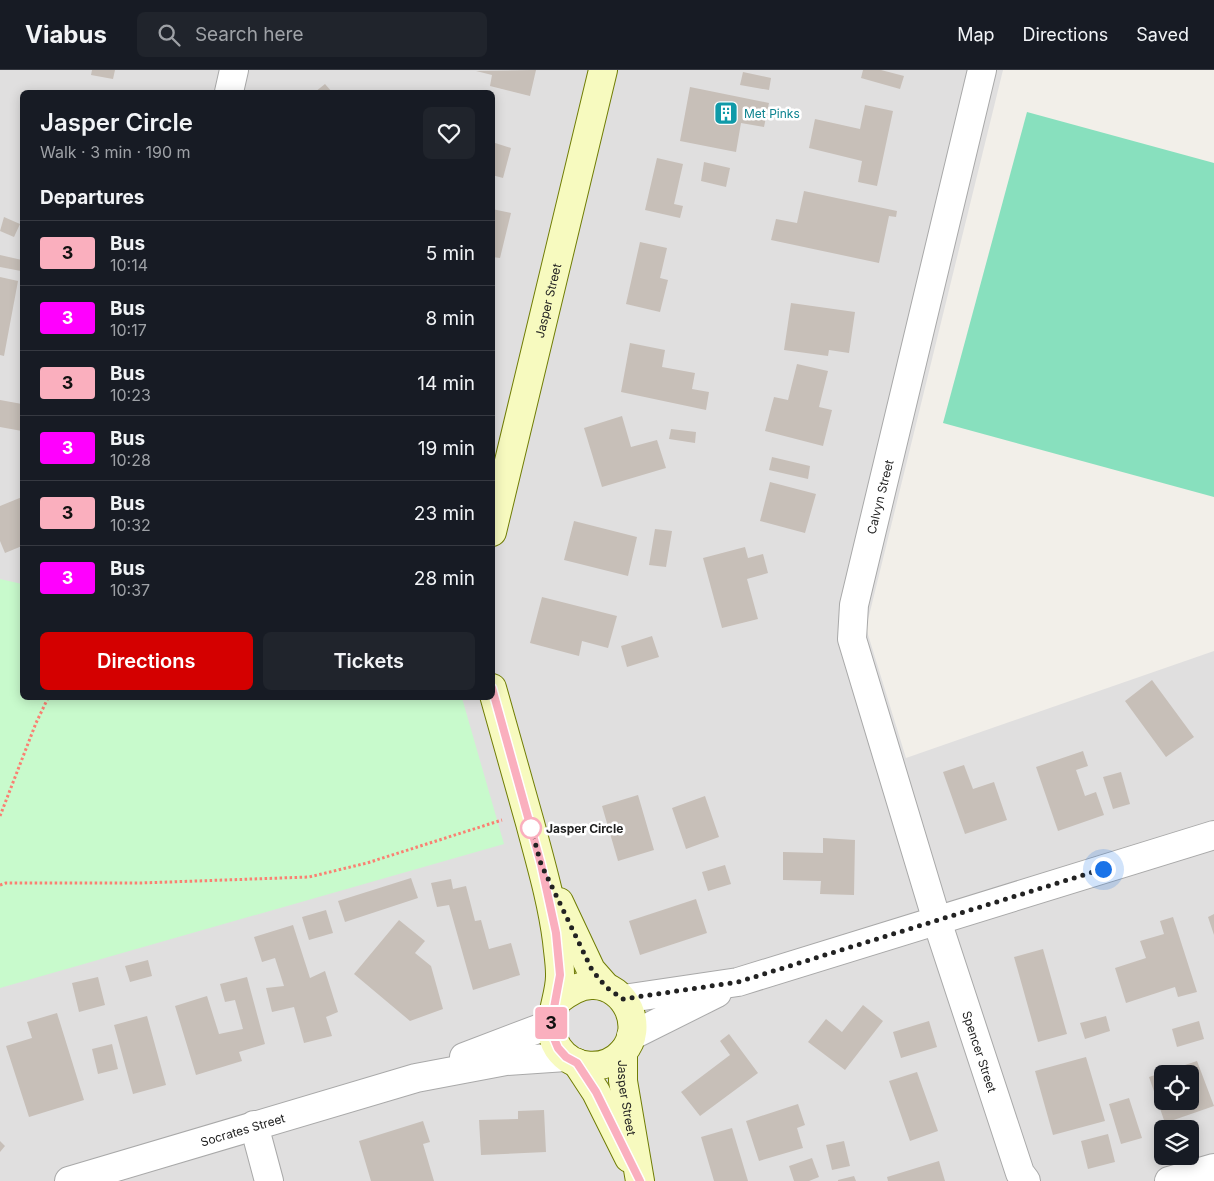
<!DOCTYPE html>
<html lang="en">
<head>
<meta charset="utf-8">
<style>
	body { margin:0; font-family:Inter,sans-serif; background:#20242c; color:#f1f3f6; height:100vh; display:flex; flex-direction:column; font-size:19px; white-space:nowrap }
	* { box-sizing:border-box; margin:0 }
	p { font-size:16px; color:#9ea1a6 }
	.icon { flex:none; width:28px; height:28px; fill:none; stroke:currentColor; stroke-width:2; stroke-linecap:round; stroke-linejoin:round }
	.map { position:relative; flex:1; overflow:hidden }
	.drawer { position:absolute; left:20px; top:20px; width:475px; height:610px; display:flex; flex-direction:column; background:#171b24; border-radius:8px; box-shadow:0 2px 12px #0003 }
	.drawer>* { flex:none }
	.badge { padding:0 10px; border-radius:4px; font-size:18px; line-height:32px }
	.fabs { position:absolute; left:1154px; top:995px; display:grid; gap:10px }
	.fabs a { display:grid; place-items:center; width:45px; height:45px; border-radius:8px; background:#171b24; box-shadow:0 2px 12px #0003; font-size:25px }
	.you { position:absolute; width:25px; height:25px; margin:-12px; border:4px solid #fff; border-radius:50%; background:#1a73e8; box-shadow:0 0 0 8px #1a73e833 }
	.map>.badge { position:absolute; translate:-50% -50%; box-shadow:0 0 0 2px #fff }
	h2 { padding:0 20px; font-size:19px; line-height:45px }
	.round { display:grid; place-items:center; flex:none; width:52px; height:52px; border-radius:8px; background:#20242c }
	.headline { display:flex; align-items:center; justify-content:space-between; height:85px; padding:0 20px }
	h1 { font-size:24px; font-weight:600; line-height:38px }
	.action { display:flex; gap:10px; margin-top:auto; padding:10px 20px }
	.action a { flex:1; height:58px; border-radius:8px; background:#d40000; color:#fff; font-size:20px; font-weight:600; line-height:58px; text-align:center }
	.action a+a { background:#20242c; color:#f1f3f6 }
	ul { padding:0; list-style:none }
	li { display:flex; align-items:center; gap:15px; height:65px; padding:0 20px; border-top:1px solid #363941 }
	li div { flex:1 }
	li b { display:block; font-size:19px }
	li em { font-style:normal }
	li .badge { min-width:55px; font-weight:700; text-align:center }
	header { display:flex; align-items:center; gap:30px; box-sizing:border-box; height:70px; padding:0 25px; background:#171b24; border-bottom:1px solid #363941 }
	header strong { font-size:24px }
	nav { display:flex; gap:28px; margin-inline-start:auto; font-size:18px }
	.search { width:350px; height:45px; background:#20242c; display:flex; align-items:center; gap:12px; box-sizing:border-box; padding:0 18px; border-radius:8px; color:#9ea1a6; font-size:19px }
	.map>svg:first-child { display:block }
</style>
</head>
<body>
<header>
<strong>Viabus</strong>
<div class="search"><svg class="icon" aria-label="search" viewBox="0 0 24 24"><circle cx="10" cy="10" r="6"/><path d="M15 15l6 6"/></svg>Search here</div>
<nav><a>Map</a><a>Directions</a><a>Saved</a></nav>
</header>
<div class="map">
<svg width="1214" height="1111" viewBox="0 0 1214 1111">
	<rect width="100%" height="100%" fill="#f2efe9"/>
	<path fill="#e0dfdf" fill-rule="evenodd" d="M0 0H1003L866 558 906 688 1214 581V1111H0ZM22 22H492V628H22ZM1162 1004H1190V1031H1162ZM1162 1059H1190V1086H1162Z"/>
	<path fill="#c8facc" d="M0 509 22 514V628H462L504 774 0 918Z"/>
	<path fill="#88e0be" d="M1027 42 1214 93V427L943 353Z"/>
	<path fill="#c7bfb8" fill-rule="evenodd" d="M92 0H115L113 9 91 5Z
		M536 0 530 26 490 16 492 5 476 1Z
		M863 0H881L904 6 900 19 861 8Z
		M743 2 771 8 769 20 740 15Z
		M325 14 332 22H315Z
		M690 17 769 33 764 57 741 53 736 82 680 71Z
		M865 35 893 41 877 116 858 112 862 91 809 78 815 49 860 59Z
		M492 72 511 78 503 108 492 105Z
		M657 88 683 94 674 134 683 136 680 148 645 140Z
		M704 92 730 98 726 117 701 111Z
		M804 121 897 141 896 147 889 146 879 193 771 170 776 149 797 153Z
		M492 139 511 143 500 188 492 187Z
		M4 147 20 154 14 167 0 161Z
		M640 172 667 178 660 208 668 210 660 242 626 234Z
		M0 185 22 190 21 201 0 197Z
		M0 207 18 211 4 286 0 285Z
		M791 233 855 242 849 283 829 280 828 286 784 280Z
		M630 273 665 280 662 297 695 303 692 319 709 322 706 340 621 322Z
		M797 294 828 301 819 337 832 340 823 376 765 361 774 327 788 330Z
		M0 330 22 334V361L0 357Z
		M622 346 631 377 657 370 666 398 602 417 584 358Z
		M671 359 696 362 695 373 669 369Z
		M772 387 810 396 808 409 769 400Z
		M770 412 816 424 805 463 760 451Z
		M22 427V476L5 483 0 471V436Z
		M574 451 637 467 628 506 564 490Z
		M655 459 672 461 666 497 649 495Z
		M745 477 748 488 763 484 768 503 747 509 758 549 722 558 703 488Z
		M542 527 617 546 608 578 582 571 579 586 530 573Z
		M652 566 659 587 627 597 621 576Z
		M1152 610 1194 667 1166 687 1125 631Z
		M1083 681 1088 696 1076 700 1085 726 1096 722 1104 745 1058 761 1036 697Z
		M964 695 973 719 994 712 1007 750 965 764 943 702Z
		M1121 702 1130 734 1113 739 1103 707Z
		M638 725 654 780 618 791 602 736Z
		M705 726 719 767 686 779 672 738Z
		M823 768 855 770 854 825 820 824 821 811 783 810V782L823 783Z
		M725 795 731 814 708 821 702 802Z
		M411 808 418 828 345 852 338 831Z
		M451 809 453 819 466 816 475 851 481 850 489 879 511 873 520 905 473 920 449 835 437 837 431 813Z
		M696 829 707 863 640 885 629 851Z
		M326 840 333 863 309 870 302 847Z
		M1214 844V865L1208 847Z
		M1173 847 1197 922 1178 927 1175 917 1126 933 1115 898 1146 888 1140 871 1164 864 1160 851Z
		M399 850 425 871 415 883 431 896 443 939 410 951 354 904Z
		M293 855 310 908 325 901 338 942 326 947 332 966 304 973 294 937 272 942 266 918 284 916 275 888 262 892 254 867Z
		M1043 879 1067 964 1038 972 1014 887Z
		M148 890 152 906 130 912 125 896Z
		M98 907 105 935 79 942 72 913Z
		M247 907 265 974 239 982 242 991 196 1005 175 936 207 926 219 964 243 959 235 930 225 932 220 914Z
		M863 935 883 951 845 1000 808 972 826 949 842 962Z
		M57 943 84 1030 29 1047 6 976 32 968 27 952Z
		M147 946 166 1015 133 1024 114 955Z
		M1106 946 1110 961 1085 969 1080 953Z
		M929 951 937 977 901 988 893 962Z
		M1199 951 1204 969 1177 977 1172 959Z
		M729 964 758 1003 700 1046 681 1022 730 985 720 971Z
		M112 974 118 999 98 1004 92 979Z
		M1086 987 1105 1051 1053 1065 1035 1001Z
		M1197 991 1214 1036 1165 1053 1149 1007ZM1162 1004H1190V1031H1162Z
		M917 1002 938 1061 910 1071 889 1011Z
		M1129 1028 1142 1068 1121 1074 1109 1034Z
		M798 1034 805 1055 797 1058 803 1078 759 1091 746 1051Z
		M544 1040 546 1082 481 1085 479 1050 518 1049V1041Z
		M423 1051 430 1072 423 1074 434 1111H371L359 1071Z
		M732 1058 748 1111H714L701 1067Z
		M1108 1064 1115 1092 1088 1099 1081 1071Z
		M0 1071 5 1076 0 1082Z
		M844 1071 850 1096 832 1100 826 1075Z
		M812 1088 819 1107 809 1111H794L789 1096Z
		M939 1091 945 1111H888L887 1107Z
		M854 1106 856 1111H838V1110Z"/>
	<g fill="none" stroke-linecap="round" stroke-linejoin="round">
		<g stroke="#a9a9a9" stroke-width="30">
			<g id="street">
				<path id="s1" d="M982 0 854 535 852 569 937 851 1020 1103 1026 1111"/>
				<path d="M229 22 234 0"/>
				<path d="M623 929 738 912 1214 765"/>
				<path d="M631 966 717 923"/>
				<path d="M464 987 551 954"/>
				<path d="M254 1055 269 1111"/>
				<path id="s2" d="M69 1111 416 1008 506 991 566 987"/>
				<path d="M1169 1111 1214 1098"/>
			</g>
		</g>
		<g stroke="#707d05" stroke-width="30">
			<g id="secondary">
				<path id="s3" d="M492 462 603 0"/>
				<path d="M492 618C505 663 517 708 530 753 540 791 552 831 557 871 558 882 560 893 560 904 561 929 543 955 558 978 573 1000 605 1002 623 982 645 957 626 916 594 915 580 914 568 922 557 931"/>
				<path d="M559 832 591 900 606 917"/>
				<path id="s4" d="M623 982V1011L640 1111"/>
				<path d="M577 993 596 1022 629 1088"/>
			</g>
		</g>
		<path stroke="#fa8072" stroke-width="3" stroke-dasharray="2.5 2.5" stroke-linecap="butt" d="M0 746 36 653 48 628
			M0 815 6 813H141L309 807 367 793 502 750"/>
		<use href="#street" stroke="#fff" stroke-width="28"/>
		<use href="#secondary" stroke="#f7fabf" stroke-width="28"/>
	</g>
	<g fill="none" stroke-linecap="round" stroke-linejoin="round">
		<g stroke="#fff" stroke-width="11">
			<path id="line" d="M492 618 541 794 556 863 560 905 551 954 553 966 558 978 566 987 577 993 596 1022 640 1111"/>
		</g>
		<use href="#line" stroke="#faafbe" stroke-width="8"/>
		<path stroke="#222" stroke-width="5" stroke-dasharray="0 9" d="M531 758 541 794 592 900 606 917 623 929 738 912 1103 799"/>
	</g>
	<defs>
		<g id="building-square" transform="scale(1.25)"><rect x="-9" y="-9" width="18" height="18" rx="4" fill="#0f9aa8" stroke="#fff"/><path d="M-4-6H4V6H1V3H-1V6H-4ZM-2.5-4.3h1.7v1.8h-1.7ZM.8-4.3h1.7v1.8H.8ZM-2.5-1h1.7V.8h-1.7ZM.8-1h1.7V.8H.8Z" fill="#fff"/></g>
	</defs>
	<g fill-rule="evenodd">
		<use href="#building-square" x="726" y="43"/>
	</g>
	<circle fill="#fff" stroke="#faafbe" stroke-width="2.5" cx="531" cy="758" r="10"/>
	<g text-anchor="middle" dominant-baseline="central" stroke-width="5" stroke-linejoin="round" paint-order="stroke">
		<g font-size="12" fill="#0d838f" stroke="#fff" text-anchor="start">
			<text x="744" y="43">Met Pinks</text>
		</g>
		<g font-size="12" fill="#222" stroke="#fff">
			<text stroke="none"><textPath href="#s3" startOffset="238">Jasper Street</textPath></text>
			<text transform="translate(880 427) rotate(-76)">Calvyn Street</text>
			<text stroke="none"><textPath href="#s1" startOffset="1016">Spencer Street</textPath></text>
			<text stroke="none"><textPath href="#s4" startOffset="46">Jasper Street</textPath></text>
			<text stroke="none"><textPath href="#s2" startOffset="181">Socrates Street</textPath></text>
		</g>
		<g font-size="12" font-weight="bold" fill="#222" stroke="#fff" text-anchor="start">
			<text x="546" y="758">Jasper Circle</text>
		</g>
	</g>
</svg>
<div class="fabs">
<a><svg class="icon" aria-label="locate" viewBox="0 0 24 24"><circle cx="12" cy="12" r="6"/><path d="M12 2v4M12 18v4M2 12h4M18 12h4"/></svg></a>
<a><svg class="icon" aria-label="layers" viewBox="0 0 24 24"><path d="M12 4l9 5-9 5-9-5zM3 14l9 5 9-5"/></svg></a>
</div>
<div class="you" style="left:1103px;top:799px"></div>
<b class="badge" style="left:551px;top:953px;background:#faafbe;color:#111">3</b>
<section class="drawer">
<div class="headline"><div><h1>Jasper Circle</h1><p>Walk · 3 min · 190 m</p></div><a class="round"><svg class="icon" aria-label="heart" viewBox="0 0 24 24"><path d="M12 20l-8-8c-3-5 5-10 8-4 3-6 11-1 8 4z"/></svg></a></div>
<h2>Departures</h2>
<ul>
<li><span class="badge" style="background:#faafbe;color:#111">3</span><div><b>Bus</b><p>10:14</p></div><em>5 min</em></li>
<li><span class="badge" style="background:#ff00fe;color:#fff">3</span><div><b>Bus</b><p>10:17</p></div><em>8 min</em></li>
<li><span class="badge" style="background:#faafbe;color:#111">3</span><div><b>Bus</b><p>10:23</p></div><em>14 min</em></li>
<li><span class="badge" style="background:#ff00fe;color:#fff">3</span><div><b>Bus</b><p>10:28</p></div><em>19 min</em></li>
<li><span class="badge" style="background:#faafbe;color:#111">3</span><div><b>Bus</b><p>10:32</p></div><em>23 min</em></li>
<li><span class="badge" style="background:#ff00fe;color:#fff">3</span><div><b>Bus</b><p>10:37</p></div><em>28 min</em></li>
</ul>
<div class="action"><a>Directions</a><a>Tickets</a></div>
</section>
</div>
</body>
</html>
